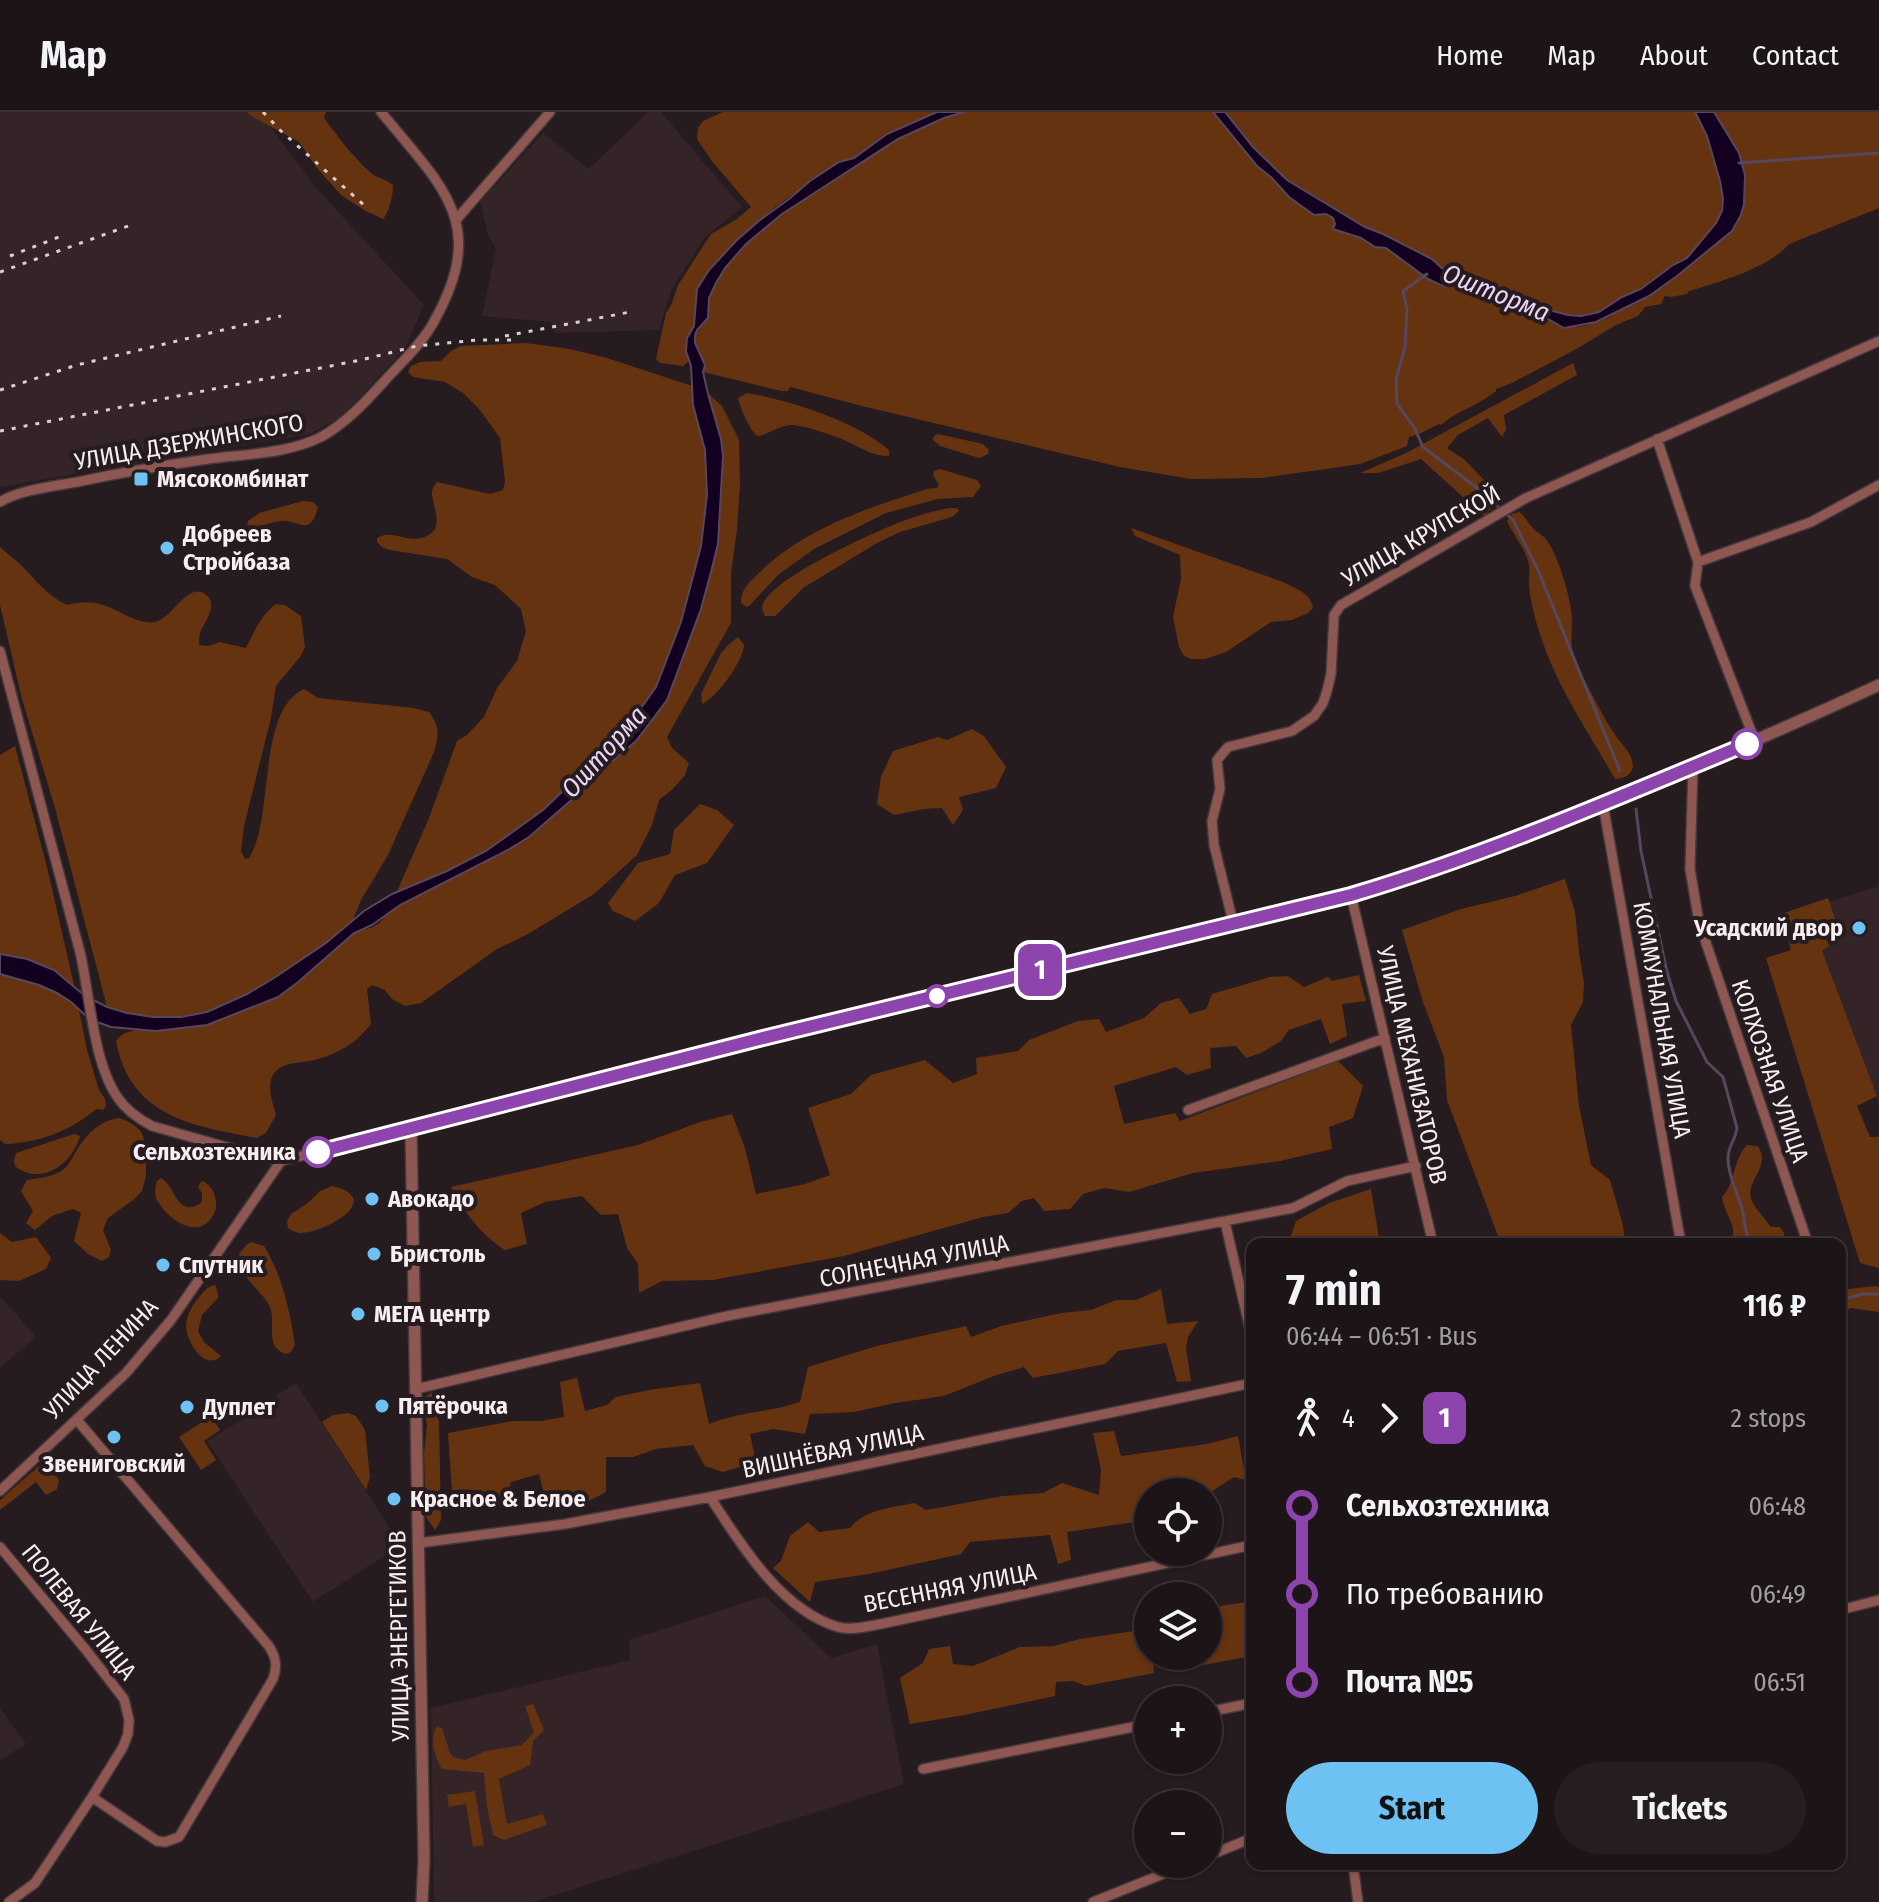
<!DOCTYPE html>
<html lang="en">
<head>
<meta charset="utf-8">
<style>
	body { margin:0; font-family:"Fira Sans Condensed",sans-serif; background:#251d1f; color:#f1f3f6; height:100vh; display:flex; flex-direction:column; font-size:30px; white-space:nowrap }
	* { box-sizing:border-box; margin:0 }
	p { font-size:26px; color:#a09ea1 }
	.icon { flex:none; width:44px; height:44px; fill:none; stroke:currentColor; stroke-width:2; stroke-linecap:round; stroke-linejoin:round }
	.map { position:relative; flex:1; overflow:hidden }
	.sheet { position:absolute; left:1246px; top:1126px; width:600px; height:632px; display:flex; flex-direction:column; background:#1c1416; border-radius:16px; box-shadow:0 2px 6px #0004,0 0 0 2px #3a3335 }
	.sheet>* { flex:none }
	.badge { padding:0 16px; border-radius:12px; font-size:28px; line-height:52px }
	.controls { position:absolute; left:1134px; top:1366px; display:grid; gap:16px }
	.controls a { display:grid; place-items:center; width:88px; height:88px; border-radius:50%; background:#1c1416; box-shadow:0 2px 6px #0004,0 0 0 2px #3a3335; font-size:40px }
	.map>.badge { position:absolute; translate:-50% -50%; box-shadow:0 0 0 4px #fff }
	.legs { display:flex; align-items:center; gap:12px; height:88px; padding:0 40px; font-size:26px }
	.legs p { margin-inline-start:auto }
	.head { display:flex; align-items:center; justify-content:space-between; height:136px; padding:0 40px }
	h1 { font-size:44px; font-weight:700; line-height:60px }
	.action { display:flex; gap:16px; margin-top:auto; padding:16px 40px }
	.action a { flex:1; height:92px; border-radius:48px; background:#6dc2f3; color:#111; font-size:32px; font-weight:700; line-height:92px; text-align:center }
	.action a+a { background:#251d1f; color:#f1f3f6 }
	ul { padding:0 40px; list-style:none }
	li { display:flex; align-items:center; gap:28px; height:88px; font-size:30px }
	li i { display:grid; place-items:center; width:12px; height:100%; margin:0 10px; background:currentColor }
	li i::after { content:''; width:20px; height:20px; margin:-10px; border:6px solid; border-radius:50%; background:#1c1416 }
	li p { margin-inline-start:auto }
	li:first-child i { background:linear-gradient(#0000 50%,currentColor 0) }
	li:last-child i { background:linear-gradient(currentColor 50%,#0000 0) }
	header { display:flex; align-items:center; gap:48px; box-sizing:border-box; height:112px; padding:0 40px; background:#1c1416; border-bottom:2px solid #3a3335 }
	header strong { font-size:38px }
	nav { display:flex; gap:44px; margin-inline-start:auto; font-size:28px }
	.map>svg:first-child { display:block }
</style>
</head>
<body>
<header>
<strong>Map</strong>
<nav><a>Home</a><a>Map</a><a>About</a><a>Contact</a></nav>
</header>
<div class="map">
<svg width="1879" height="1790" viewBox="0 0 1879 1790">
	<rect width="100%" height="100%" fill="#261b1e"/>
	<path fill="#342327" d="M0 0H259L320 80 424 193 405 236 343 304 310 322 0 375Z
		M648 0H661L742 95 705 125 671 179 659 218 556 221 551 210 482 204 496 137 488 123 480 90 543 21 589 57Z
		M1879 774V994L1804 798Z
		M0 1184 36 1225 0 1256Z
		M296 1271 401 1433 313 1490 207 1329 278 1286 277 1283Z
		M765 1484 831 1546 877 1532 904 1672 533 1790H434L431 1596 630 1548 629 1528Z
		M0 1596 26 1632 0 1648Z"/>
	<path fill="#663310" d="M247 0H326L324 6C338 25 353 45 371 61 377 66 386 67 393 73 393 83 390 99 383 107L364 98 341 83 316 55 299 30 253 5Z
		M723 0H937L887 22 854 46 839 50 775 95 737 128 709 158 697 177 694 214 687 226 686 239 689 249 683 254 660 251 656 247 666 201 672 191 678 173 711 122 737 107 751 95 711 48 697 27 698 16 703 9Z
		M964 0H1213L1257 54 1272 66 1289 85 1314 102H1326L1333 106 1335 112 1334 117 1361 126 1375 135H1386L1428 167 1445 175 1466 170 1480 174 1510 188 1518 190 1564 216 1584 214 1608 206 1622 196 1649 184 1677 164 1732 119 1744 92 1745 63 1732 30 1714 0H1879V96L1789 132C1770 155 1718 171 1689 179L1687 182 1671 185 1665 184 1661 192 1645 195 1638 204 1616 213 1580 235 1512 271 1496 277V279C1480 293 1458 298 1441 313L1439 312 1419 322 1409 325 1407 334 1360 352 1326 357 1261 366 1191 367 1120 355 862 294 790 275 788 279H781L703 260 705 253 695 231V223L708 206 709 186 716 171 725 156 746 132 782 102 898 27 944 6Z
		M1225 0H1695L1707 24 1720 69 1723 87 1722 99 1716 111 1687 146 1673 153 1641 177 1622 185 1599 200 1581 204 1568 203 1545 197 1504 177 1472 163 1458 162 1445 159 1432 147 1383 122 1365 115 1287 68 1253 35Z
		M526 231 570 237 607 246 689 273 709 282 722 294 739 328 740 373 737 418 731 461V511L667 625 672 636 689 651 685 663 673 677 659 688 652 713 637 743 594 782 528 822 497 837 421 891 405 894 392 887 385 878 372 873 367 877 371 912C357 930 340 941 318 947 303 952 280 948 272 965 267 977 273 992 276 1003L266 1021 257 1026C193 1014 130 1005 116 929 126 916 133 923 142 912L127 901 107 895 55 696 22 587 0 493V435C7 442 14 446 21 453 36 468 47 484 67 493 79 490 91 489 103 493 121 498 136 513 155 510 172 507 187 470 205 482 220 492 204 510 200 521 199 524 199 531 199 533L208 534 220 530 246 536C254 520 261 503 276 492L285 493 301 504 305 535 300 545 276 574 271 606 244 714 241 739 245 747 249 746C275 706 256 599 304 577L318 586 414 596 429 600C440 615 439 622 434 640L388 743 361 788 354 805 358 816C373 819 380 812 388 800L429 706 457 629 467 623 484 605 497 576 517 549 526 519 521 497 495 473 472 465 447 447 390 438 382 435 377 430V426C391 417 406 430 421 426 447 420 433 396 432 382 432 376 434 374 437 370L490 382 503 378 505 370 500 326 480 298 463 281 445 270 413 265 408 260 411 254 420 250 441 249 451 239 461 234Z
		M1573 251 1577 263 1504 303 1506 318 1502 325 1488 306 1458 323 1447 336 1465 348 1501 386 1484 404 1421 347 1378 361H1360L1406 341Z
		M747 281C789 288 856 309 889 338V344C873 345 856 333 842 327 829 322 806 314 793 313 781 312 763 325 758 324 751 322 739 293 738 286Z
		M938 322 983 332 989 338 988 342 979 346 940 334 933 328 934 324Z
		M940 357 977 368 981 374 973 385 938 387 886 401 814 437 778 463 750 493 746 495 741 491C741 476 750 470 760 460 805 416 868 396 927 377L937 376 939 372 933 364 934 359Z
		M303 389 313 390 318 395C310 427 298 407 281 409 268 410 261 417 247 413L248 409 259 401Z
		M950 396H957L959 399 952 405 900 420 877 431 803 476 775 504H765C763 499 761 497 763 492 774 464 884 415 914 405 926 401 938 398 950 396Z
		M1519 400C1525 404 1527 409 1531 414 1535 419 1541 422 1545 426 1558 441 1572 489 1572 508 1572 525 1569 542 1578 557 1592 580 1602 605 1618 627 1624 634 1633 644 1633 654 1632 664 1623 666 1615 667 1589 621 1557 575 1541 525 1535 507 1530 489 1529 471 1529 465 1530 458 1529 452 1526 437 1513 423 1507 409L1512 402Z
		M1131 416 1283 470C1295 476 1312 482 1313 496L1308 501 1292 508 1271 510 1226 540 1205 547H1191L1184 544 1179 535 1173 505 1181 467 1180 443 1135 424Z
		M738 525 744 533C743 550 717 585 702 592L701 582 721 541 728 533Z
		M972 617 984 624 1006 655 996 676 959 685 963 698 953 713 942 696 924 697 894 703 877 692 881 665 893 639 938 625 947 628Z
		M15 634 48 759 74 873 87 938 99 978 105 987 106 994 103 998 96 997C71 1019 38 1031 5 1032L0 1028V643Z
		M700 692 717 698 734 713 707 751 675 763 659 791 635 809 613 799 608 791 638 751 670 742 674 718Z
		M1565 767 1575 800 1579 840 1584 871 1583 890 1571 913 1579 994 1591 1053 1610 1068 1623 1113 1625 1132H1501L1447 988 1444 945 1423 890 1402 818 1461 797 1515 784Z
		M1828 786 1841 824 1822 839 1877 984 1857 994 1870 1025H1879V1156L1860 1151 1766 846 1791 838 1781 802Z
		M1359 863 1366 889 1342 892 1347 924 1330 932 1321 907 1289 918 1281 929 1261 941 1246 946 1236 934 1210 936 1211 956 1187 963 1176 955 1114 974 1124 1012 1175 1001 1180 1009 1338 949 1363 974 1353 1006 1329 1015 1332 1037 1280 1049 1193 1061 1129 1080 1104 1076 1083 1082 1070 1097 1044 1099 1034 1086 1022 1089 1008 1101 983 1105 844 1144 713 1168 662 1169 639 1181 638 1152 627 1136 618 1102 601 1103 582 1084 545 1090 521 1101 527 1132 505 1138C478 1120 467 1103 451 1075L638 1033 700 1010 732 1002 745 1036 756 1082 805 1072 830 1063 808 996 851 982 871 963 925 948 953 971 977 962 976 946 1018 939 1029 928 1078 909 1099 907 1106 920 1144 906 1161 891 1179 886 1190 902 1206 897 1212 882 1270 865 1288 864 1304 875 1328 865 1332 869Z
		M119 1006C140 1013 155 1028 133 1044L135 1049 146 1050V1064L142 1079 133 1088 108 1106 103 1118 111 1138 109 1145 102 1149 88 1142 74 1129 81 1101 73 1097 52 1104 35 1118 26 1111 33 1099 21 1079 27 1068C40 1066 54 1065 64 1057 69 1053 72 1046 75 1041 86 1023 98 1009 119 1006Z
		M74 1022 80 1024C73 1052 40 1075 15 1054L14 1048 16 1041Z
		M1747 1033 1758 1034C1772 1057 1743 1069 1752 1089 1755 1096 1766 1108 1771 1115H1780L1784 1121V1132H1728C1742 1118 1724 1103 1722 1085 1736 1071 1732 1049 1747 1033Z
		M161 1066C176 1075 178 1108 202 1090V1081L198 1075 200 1071 203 1069C212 1074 215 1081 216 1090 217 1098 214 1102 210 1108 194 1127 166 1105 157 1088 154 1082 155 1075 157 1069Z
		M332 1074C388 1087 321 1123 299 1121 297 1121 291 1118 288 1116L287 1109 291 1102 308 1091 320 1079Z
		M1371 1077 1380 1132H1288L1296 1109 1329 1091Z
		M0 1121 12 1130 36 1125 51 1146 46 1157 19 1169 0 1168Z
		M251 1130 264 1134C282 1163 290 1199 295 1233L291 1240 286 1242C265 1235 275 1215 271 1198 266 1178 216 1152 251 1130Z
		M215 1173 218 1181V1186L202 1203 198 1219 204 1230 221 1244C204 1260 186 1229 186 1213 187 1202 193 1192 200 1184 205 1178 207 1175 215 1173Z
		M1875 1174 1879 1175V1200L1851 1196 1840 1202V1178Z
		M1161 1177 1167 1212 1198 1209 1188 1225 1186 1235 1191 1269 1177 1270 1166 1231 1118 1239 1105 1252 1033 1266 1024 1255 994 1264 944 1284 895 1291 854 1300 810 1302 805 1322 773 1317 750 1322 756 1350 723 1360 705 1354 693 1333 656 1337 633 1345H606V1380L587 1390 548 1398 539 1362 511 1370 509 1379 498 1386C483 1379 469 1375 452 1379L448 1321 513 1309H541L564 1305 560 1270 577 1266 585 1299 607 1293 616 1285 649 1278 700 1271 709 1312C739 1300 770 1300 800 1290L808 1255 877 1234 966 1214 971 1225 1001 1214 1061 1201 1091 1198 1116 1188H1136Z
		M431 1280 439 1310 441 1408 435 1418 426 1405 424 1342 427 1313 422 1289Z
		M348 1301 356 1304 365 1318 370 1365 366 1378 322 1310 333 1303Z
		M211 1304 220 1318 204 1329 216 1348 201 1358 179 1325Z
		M1114 1319 1121 1344 1207 1332 1238 1324 1246 1368 1234 1365 1208 1382 1201 1371 1186 1373 1183 1380H1148V1408L1067 1420 1071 1448 1058 1452 1050 1423 970 1430 961 1442 869 1462 815 1470 810 1490 773 1456 781 1449 790 1424 808 1410 819 1420 850 1416C865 1397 891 1396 914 1391L926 1398 1003 1384 1043 1381 1062 1371 1099 1383 1101 1358 1093 1321Z
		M39 1354 53 1359 59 1368 57 1377 46 1383 36 1370 0 1398V1388Z
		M1252 1489V1544L1193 1555 1191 1545 1188 1544H1208V1496Z
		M1148 1517V1544H1153L1154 1561 1086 1574 1073 1569 1056 1570 1055 1584 965 1603 910 1612 900 1566 923 1551 929 1537 950 1534 953 1552 973 1554 1020 1535 1054 1534 1080 1527Z
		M533 1592 544 1618 533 1629 530 1653 499 1667 507 1712 543 1702 547 1713 504 1728 493 1723 487 1695 484 1661 442 1657C434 1644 429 1627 437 1614L442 1616 450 1641 453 1645 465 1648 486 1639 522 1633 534 1620 525 1594Z
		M475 1679 484 1733 473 1735 466 1692 449 1695 447 1683Z"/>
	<path fill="#130020" stroke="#57475e" stroke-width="2" d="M937 0H964L944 6 898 27 782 102 746 132 725 156 716 171 709 186 708 206 697 218 695 224V231L705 253 703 260 708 282 721 327 723 344 718 432 711 460 701 497 667 588 636 629 603 657 584 677 529 725 508 738 400 793 372 813 354 821 297 871 278 885 207 913 156 919 111 915 97 910 84 902 71 890 57 881 39 873 0 862V842L27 847 54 858 85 884 107 895 127 901 153 905H181L207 900 247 882 274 866 326 831 364 799 392 782 447 759 486 739 543 698 609 635 644 592 656 575 681 510 701 434 707 383 705 338 693 293 691 254 686 239 687 226 694 214 697 177 709 158 737 128 760 108 789 87 810 69 839 50 854 46 887 22Z
		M1213 0H1225L1253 35 1287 68 1365 115 1383 122 1432 147 1445 159 1458 162 1472 163 1504 177 1545 197 1568 203 1581 204 1599 200 1622 185 1641 177 1673 153 1687 146 1716 111 1722 99 1723 87 1720 69 1707 24 1695 0H1714L1739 41 1745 63 1744 92 1741 103 1732 119 1677 164 1649 184 1596 210 1564 216 1518 190 1510 188 1480 174 1466 170 1445 175 1428 167 1386 136 1375 135 1361 126 1333 117 1335 112 1333 106 1326 102 1314 103 1289 85 1272 66 1257 54Z"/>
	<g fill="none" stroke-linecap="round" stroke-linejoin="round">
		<path stroke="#57475e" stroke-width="3" d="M1739 51 1879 41
			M1427 162 1403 179 1407 197 1405 235 1396 267 1397 292 1414 315 1423 335 1476 375 1513 408 1538 458 1620 659
			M1636 697 1641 739 1654 800 1667 860 1676 889 1707 950 1723 965 1737 1016C1736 1027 1728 1034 1728 1046 1728 1065 1739 1083 1743 1101 1745 1112 1745 1123 1751 1132
			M1840 1188 1863 1182H1879"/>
		<g stroke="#43393b" stroke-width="12">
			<path id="minor" d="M456 108 550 0
				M1657 327 1698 450 1695 474 1755 629
				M0 390C21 377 58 374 82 369 124 360 166 353 208 347 245 342 287 342 321 325 348 310 369 286 389 264 404 248 421 232 432 213 490 112 444 77 381 0
				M1698 450 1811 410 1879 373
				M0 539 80 840C90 883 93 951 118 986 126 998 139 1007 152 1014L258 1044 281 1049
				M1693 655 1690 757 1699 810 1808 1132
				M1603 692 1681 1132
				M1351 783 1433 1132
				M1233 810 1214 733 1212 709 1220 677 1217 648 1228 635 1292 619 1314 604 1323 591 1327 579 1331 562 1334 503 1341 493 1526 386 1879 229
				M1188 998 1385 926
				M1225 1110 1252 1226
				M416 1277 727 1204 1293 1096 1347 1069 1416 1054
				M77 1308 268 1533C276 1544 278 1554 273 1567L179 1725 165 1730 157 1729 92 1685
				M0 1379 126 1261 171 1208 281 1049 411 1017
				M710 1385C741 1433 781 1498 838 1515 850 1519 869 1514 881 1512L1252 1433
				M419 1431 565 1412 710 1385 1252 1271
				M0 1435 86 1538 124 1587 129 1608 128 1622 123 1635 92 1685 35 1771 9 1790
				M1840 1498 1879 1488
				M1208 1600 1252 1591
				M923 1657 1148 1612
				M1208 1744 1252 1726
				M1353 1752 1358 1790
				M1093 1790 1188 1752"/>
		</g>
		<g stroke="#43393b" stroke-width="14">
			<path id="tertiary" d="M422 1790 424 1747 411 1017 780 922 1351 783C1412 765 1470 742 1529 720 1648 675 1764 626 1879 573"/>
		</g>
		<use href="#minor" stroke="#8e5751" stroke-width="9"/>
		<use href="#tertiary" stroke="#8e5751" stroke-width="11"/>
		<path stroke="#d9d0d2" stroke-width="3" stroke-dasharray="4 8" stroke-linecap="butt" d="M263 0 281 19 365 94
			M10 144 59 125
			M0 160 131 113
			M505 224 630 200
			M0 278 77 253 281 204
			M0 319 361 248 417 234 477 228H517"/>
	</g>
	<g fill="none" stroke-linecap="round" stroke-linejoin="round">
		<g stroke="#fff" stroke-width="18">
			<path id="line-1" d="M318 1040 759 927 1351 783C1486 743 1617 686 1747 632"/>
		</g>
		<use href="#line-1" stroke="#8e44ad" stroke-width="12"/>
	</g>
	<g fill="#6dc2f3" stroke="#261b1e" stroke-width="3">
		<rect x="133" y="359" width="16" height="16" rx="4"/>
		<circle cx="167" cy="436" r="8"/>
		<circle cx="1859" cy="816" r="8"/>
		<circle cx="372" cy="1087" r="8"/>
		<circle cx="374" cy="1142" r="8"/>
		<circle cx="163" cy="1153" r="8"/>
		<circle cx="358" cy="1202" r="8"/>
		<circle cx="382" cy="1294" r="8"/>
		<circle cx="187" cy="1295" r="8"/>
		<circle cx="114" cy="1325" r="8"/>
		<circle cx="394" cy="1387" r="8"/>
	</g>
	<g fill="#fff" stroke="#8e44ad" stroke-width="4">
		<circle cx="1747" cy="632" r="14"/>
		<circle cx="937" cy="884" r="10"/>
		<circle cx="318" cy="1040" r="14"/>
	</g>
	<g text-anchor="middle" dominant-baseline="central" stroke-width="8" stroke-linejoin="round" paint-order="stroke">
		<g font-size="24" fill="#f6eef0" stroke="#261b1e">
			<text transform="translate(189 330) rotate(-10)">УЛИЦА ДЗЕРЖИНСКОГО</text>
			<text transform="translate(1421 424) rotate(-30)">УЛИЦА КРУПСКОЙ</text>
			<text transform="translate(1662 908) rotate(80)">КОММУНАЛЬНАЯ УЛИЦА</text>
			<text transform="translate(1412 953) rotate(77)">УЛИЦА МЕХАНИЗАТОРОВ</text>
			<text transform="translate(1770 959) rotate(71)">КОЛХОЗНАЯ УЛИЦА</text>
			<text transform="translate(914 1149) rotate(-11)">СОЛНЕЧНАЯ УЛИЦА</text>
			<text transform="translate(101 1247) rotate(-47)">УЛИЦА ЛЕНИНА</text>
			<text transform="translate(833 1339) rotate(-12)">ВИШНЁВАЯ УЛИЦА</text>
			<text transform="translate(950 1476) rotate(-11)">ВЕСЕННЯЯ УЛИЦА</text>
			<text transform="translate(79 1500) rotate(51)">ПОЛЕВАЯ УЛИЦА</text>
			<text transform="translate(399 1524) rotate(-91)">УЛИЦА ЭНЕРГЕТИКОВ</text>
		</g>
		<g font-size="24" font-weight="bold" fill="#f6eef0" stroke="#261b1e" text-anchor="start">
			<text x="157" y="367">Мясокомбинат</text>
			<text x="183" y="422">Добреев<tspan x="183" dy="28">Стройбаза</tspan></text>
			<text x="1843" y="816" text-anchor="end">Усадский двор</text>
			<text x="388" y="1087">Авокадо</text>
			<text x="390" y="1142">Бристоль</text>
			<text x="179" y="1153">Спутник</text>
			<text x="374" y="1202">МЕГА центр</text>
			<text x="398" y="1294">Пятёрочка</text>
			<text x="203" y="1295">Дуплет</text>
			<text x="114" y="1352" text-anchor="middle">Звениговский</text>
			<text x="410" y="1387">Красное &amp; Белое</text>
		</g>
		<g font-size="24" font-weight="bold" fill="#f6eef0" stroke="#261b1e" text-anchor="end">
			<text x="296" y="1040">Сельхозтехника</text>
		</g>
		<g font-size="26" font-style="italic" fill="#ead5f9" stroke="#261b1e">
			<text transform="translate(1496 181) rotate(22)">Ошторма</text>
			<text transform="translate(604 640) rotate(-48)">Ошторма</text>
		</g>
	</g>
</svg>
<div class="controls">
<a><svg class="icon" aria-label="locate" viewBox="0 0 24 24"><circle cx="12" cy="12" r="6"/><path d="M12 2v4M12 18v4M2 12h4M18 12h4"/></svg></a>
<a><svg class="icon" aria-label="layers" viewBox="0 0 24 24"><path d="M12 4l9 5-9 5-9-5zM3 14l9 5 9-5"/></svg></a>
<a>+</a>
<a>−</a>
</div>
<b class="badge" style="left:1040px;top:858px;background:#8e44ad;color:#fff">1</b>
<section class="sheet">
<div class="head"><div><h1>7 min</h1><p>06:44 – 06:51 · Bus</p></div><b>116 ₽</b></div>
<div class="legs"><svg class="icon" aria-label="walk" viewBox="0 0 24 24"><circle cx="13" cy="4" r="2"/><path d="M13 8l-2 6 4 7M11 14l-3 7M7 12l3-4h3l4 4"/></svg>4<svg class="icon" aria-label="forward" viewBox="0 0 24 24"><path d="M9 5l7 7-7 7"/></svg><b class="badge" style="background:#8e44ad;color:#fff">1</b><p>2 stops</p></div>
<ul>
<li><i style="color:#8e44ad"></i><b>Сельхозтехника</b><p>06:48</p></li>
<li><i style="color:#8e44ad"></i><span>По требованию</span><p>06:49</p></li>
<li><i style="color:#8e44ad"></i><b>Почта №5</b><p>06:51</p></li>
</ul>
<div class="action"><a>Start</a><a>Tickets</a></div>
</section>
</div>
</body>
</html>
